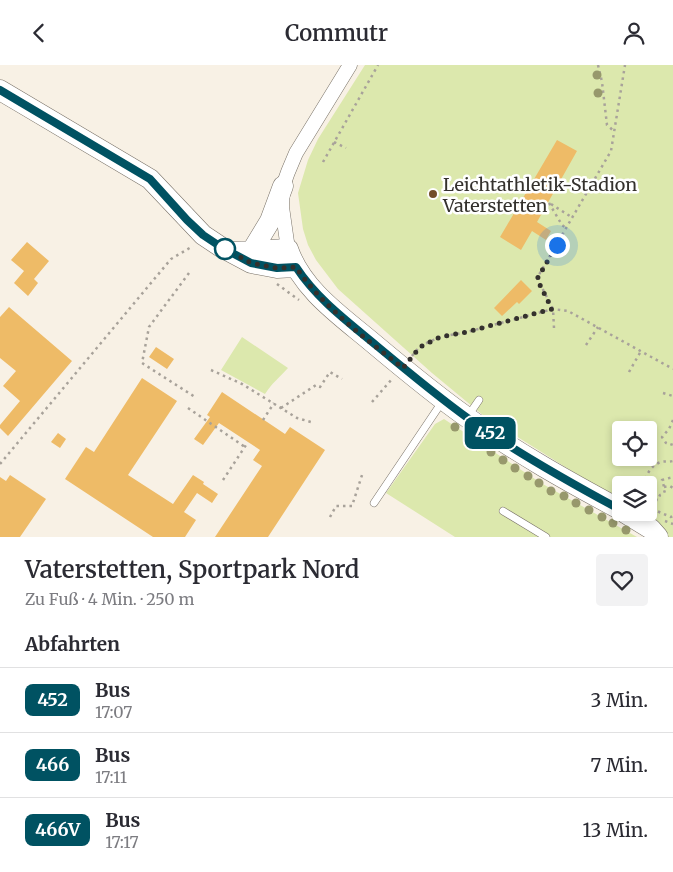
<!DOCTYPE html>
<html lang="de">
<head>
<meta charset="utf-8">
<style>
	body { margin:0; font-family:Merriweather,serif; background:#f2f2f3; color:#2b2b33; height:100vh; display:flex; flex-direction:column; font-size:19px; white-space:nowrap }
	* { box-sizing:border-box; margin:0 }
	p { font-size:16px; color:#7c7c81 }
	.icon { flex:none; width:28px; height:28px; fill:none; stroke:currentColor; stroke-width:2; stroke-linecap:round; stroke-linejoin:round }
	.map { position:relative; height:472px; overflow:hidden }
	.panel { display:flex; flex-direction:column; background:#fff; flex:1 }
	.panel>* { flex:none }
	.badge { padding:0 10px; border-radius:8px; font-size:18px; line-height:32px }
	.buttons { position:absolute; left:612px; top:356px; display:grid; gap:10px }
	.buttons a { display:grid; place-items:center; width:45px; height:45px; border-radius:5px; background:#fff; box-shadow:0 2px 8px #0003; font-size:25px }
	.you { position:absolute; width:25px; height:25px; margin:-12px; border:4px solid #fff; border-radius:50%; background:#1a73e8; box-shadow:0 0 0 8px #1a73e833 }
	.map>.badge { position:absolute; translate:-50% -50%; box-shadow:0 0 0 2px #fff }
	h2 { padding:0 25px; font-size:19px; line-height:45px }
	.round { display:grid; place-items:center; flex:none; width:52px; height:52px; border-radius:5px; background:#f2f2f3 }
	.headline { display:flex; align-items:center; justify-content:space-between; height:85px; padding:0 25px }
	h1 { font-size:24px; font-weight:600; line-height:38px }
	ul { padding:0; list-style:none }
	li { display:flex; align-items:center; gap:15px; height:65px; padding:0 25px; border-top:1px solid #e1e1e2 }
	li div { flex:1 }
	li b { display:block; font-size:19px }
	li em { font-style:normal }
	li .badge { min-width:55px; font-weight:700; text-align:center }
	header { display:flex; justify-content:space-between; align-items:center; height:65px; padding:0 25px; background:#fff; font-size:22px; font-weight:600 }
	.map>svg:first-child { display:block }
</style>
</head>
<body>
<header><svg class="icon" aria-label="back" viewBox="0 0 24 24"><path d="M15 5l-7 7 7 7"/></svg>Commutr<svg class="icon" aria-label="person" viewBox="0 0 24 24"><circle cx="12" cy="8" r="4"/><path d="M4 21q1-7 8-7t8 7"/></svg></header>
<div class="map">
<svg width="673" height="472" viewBox="0 0 673 472">
	<rect width="100%" height="100%" fill="#f8f1e5"/>
	<path fill="#dce8ad" fill-rule="evenodd" d="M365 0H673V472H668L665 467 639 448H649V420H621V437L484 351 432 308 338 224 316 195 308 180 303 164 298 128 308 95 318 74ZM621 365H649V392H621Z
		M242 272 288 303C279 313 272 318 265 329L221 305Z
		M444 354 541 418 637 472H455L386 428 435 359Z"/>
	<path fill="#eebb67" d="M557 75 577 86 537 157 551 166 546 175 532 166 521 185 500 172Z
		M27 177 49 196 34 214 38 218 28 231 14 218 24 206 11 195Z
		M521 215 532 226 519 239 517 237 502 251 494 243Z
		M9 242 72 296 8 371 0 363V360L20 336 3 321 16 306 0 293V252Z
		M156 282 174 294 167 304 149 292Z
		M142 313 177 336 128 410 173 439 193 410 204 417 203 419 218 429 212 438 197 428 184 447 196 455 185 472H153L65 414 86 382 94 387Z
		M222 327 285 369 290 362 325 385 268 472H215L262 401 253 395 260 385 219 358 203 380 194 374 210 352 207 350Z
		M58 368 66 374 60 383 51 377Z
		M10 410 46 434 20 472H0V412L6 416Z"/>
	<g fill="none" stroke-linecap="round" stroke-linejoin="round">
		<g stroke="#787167" stroke-width="8">
			<path id="lane" d="M468 351 479 335
				M618 418 621 421
				M374 438 442 337
				M503 446 546 472"/>
		</g>
		<g stroke="#787167" stroke-width="15">
			<path id="street" d="M288 184 282 142 283 121 288 107 296 88 350 0"/>
		</g>
		<g stroke="#787167" stroke-width="21">
			<path id="secondary" d="M0 25 150 114 203 170 221 182 251 198 277 203 295 202
				M253 184 270 156 283 121
				M232 187 288 184C302 225 341 251 373 278 404 304 435 330 468 353 517 388 569 417 621 445
				M625 448 651 464 658 472"/>
		</g>
		<path stroke="#a8a29a" stroke-width="2.5" stroke-dasharray="2.5 4" stroke-linecap="butt" d="M598 0 602 17 607 60 615 67
			M334 77 346 83
			M323 97 378 0
			M521 120 528 125
			M549 138 562 160 566 163
			M551 139 573 153
			M189 208 149 262 142 298 195 332
			M277 219 299 235
			M554 263 553 244 537 213 611 86 625 0
			M586 280 598 262
			M412 291 420 281 440 272 467 267 553 244 568 246 673 304
			M211 305 242 319 297 353 311 357
			M629 307 641 286
			M663 328 673 331
			M372 337 392 314
			M188 343 245 382
			M281 343 316 320 320 322 330 307 342 314
			M263 355 274 338
			M673 355 669 364 662 372 666 378 670 380 673 379
			M0 399 171 194 193 181
			M223 415 248 377
			M644 420C645 411 651 400 661 397 665 396 669 397 673 396
			M664 422 670 421 673 423
			M649 435 651 434 658 435 660 430 664 428 665 425 662 415 673 412
			M652 444 671 452 673 451
			M330 452 336 441H352L363 407
			M665 456 673 459"/>
		<use href="#lane" stroke="#fff" stroke-width="7"/>
		<use href="#street" stroke="#fff" stroke-width="14"/>
		<use href="#secondary" stroke="#fff" stroke-width="20"/>
	</g>
	<g fill="#97986c">
		<circle cx="597" cy="10" r="4.5"/>
		<circle cx="598" cy="28" r="4.5"/>
		<circle cx="455" cy="362" r="4.5"/>
		<circle cx="468" cy="372" r="4.5"/>
		<circle cx="479" cy="379" r="4.5"/>
		<circle cx="491" cy="387" r="4.5"/>
		<circle cx="503" cy="395" r="4.5"/>
		<circle cx="515" cy="403" r="4.5"/>
		<circle cx="528" cy="411" r="4.5"/>
		<circle cx="539" cy="418" r="4.5"/>
		<circle cx="551" cy="426" r="4.5"/>
		<circle cx="564" cy="431" r="4.5"/>
		<circle cx="576" cy="438" r="4.5"/>
		<circle cx="589" cy="445" r="4.5"/>
		<circle cx="602" cy="452" r="4.5"/>
		<circle cx="613" cy="458" r="4.5"/>
		<circle cx="626" cy="465" r="4.5"/>
	</g>
	<g fill="none" stroke-linecap="round" stroke-linejoin="round">
		<g stroke="#fff" stroke-width="11">
			<path id="line" d="M0 25 150 114 187 155 203 170 221 182 251 198 277 203 296 202C317 234 347 256 377 281 407 306 437 331 469 354 517 388 569 417 621 445"/>
		</g>
		<use href="#line" stroke="#005262" stroke-width="8"/>
		<path stroke="#34312d" stroke-width="5" stroke-dasharray="0 9" d="M225 184 221 182 251 198 277 203 296 202C321 240 367 275 403 303L420 282 440 272 467 267 552 244 537 214 557 180"/>
	</g>
	<circle fill="#724d28" stroke="#fff" stroke-width="2" cx="433" cy="129" r="5"/>
	<circle fill="#fff" stroke="#005262" stroke-width="2.5" cx="225" cy="184" r="10"/>
	<g text-anchor="middle" dominant-baseline="central" stroke-width="5" stroke-linejoin="round" paint-order="stroke">
		<g font-size="18" fill="#34312d" stroke="#fff" text-anchor="start">
			<text x="443" y="119">Leichtathletik-Stadion<tspan x="443" dy="21">Vaterstetten</tspan></text>
		</g>
	</g>
</svg>
<div class="buttons">
<a><svg class="icon" aria-label="locate" viewBox="0 0 24 24"><circle cx="12" cy="12" r="6"/><path d="M12 2v4M12 18v4M2 12h4M18 12h4"/></svg></a>
<a><svg class="icon" aria-label="layers" viewBox="0 0 24 24"><path d="M12 4l9 5-9 5-9-5zM3 14l9 5 9-5"/></svg></a>
</div>
<div class="you" style="left:557px;top:180px"></div>
<b class="badge" style="left:490px;top:368px;background:#005262;color:#fff">452</b>
</div>
<section class="panel">
<div class="headline"><div><h1>Vaterstetten, Sportpark Nord</h1><p>Zu Fuß · 4 Min. · 250 m</p></div><a class="round"><svg class="icon" aria-label="heart" viewBox="0 0 24 24"><path d="M12 20l-8-8c-3-5 5-10 8-4 3-6 11-1 8 4z"/></svg></a></div>
<h2>Abfahrten</h2>
<ul>
<li><span class="badge" style="background:#005262;color:#fff">452</span><div><b>Bus</b><p>17:07</p></div><em>3 Min.</em></li>
<li><span class="badge" style="background:#005262;color:#fff">466</span><div><b>Bus</b><p>17:11</p></div><em>7 Min.</em></li>
<li><span class="badge" style="background:#005262;color:#fff">466V</span><div><b>Bus</b><p>17:17</p></div><em>13 Min.</em></li>
</ul>
</section>
</body>
</html>
